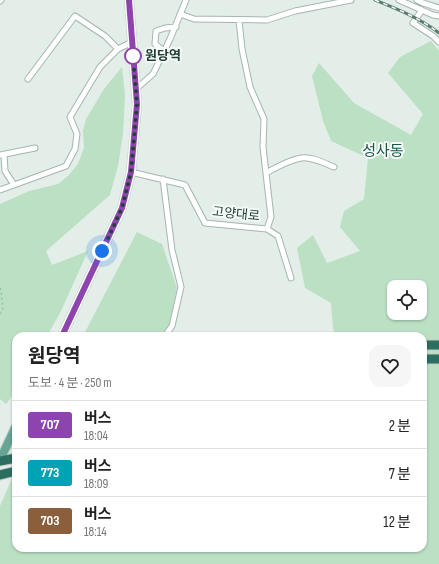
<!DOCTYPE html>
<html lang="ko">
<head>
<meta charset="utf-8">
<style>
	body { margin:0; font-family:"Sofia Sans Condensed","Noto Sans KR",sans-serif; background:#f6f6f6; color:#222; height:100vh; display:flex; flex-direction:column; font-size:15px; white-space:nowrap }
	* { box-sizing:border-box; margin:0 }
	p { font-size:13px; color:#767676 }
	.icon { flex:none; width:22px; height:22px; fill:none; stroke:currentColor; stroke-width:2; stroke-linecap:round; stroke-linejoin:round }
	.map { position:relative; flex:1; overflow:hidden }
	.drawer { position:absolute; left:12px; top:332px; width:415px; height:220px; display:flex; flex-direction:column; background:#fff; border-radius:12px; box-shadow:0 1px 3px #0004 }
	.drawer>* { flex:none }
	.badge { padding:0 8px; border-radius:3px; font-size:14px; line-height:26px }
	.buttons { position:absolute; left:387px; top:280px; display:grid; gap:8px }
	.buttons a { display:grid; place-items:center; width:40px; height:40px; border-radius:8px; background:#fff; box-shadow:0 1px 3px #0004; font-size:20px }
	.you { position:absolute; width:20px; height:20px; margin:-10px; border:3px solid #fff; border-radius:50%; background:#1a73e8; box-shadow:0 0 0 6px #1a73e833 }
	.map>.badge { position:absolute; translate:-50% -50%; box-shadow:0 0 0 2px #fff }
	.round { display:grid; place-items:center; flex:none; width:42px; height:42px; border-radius:12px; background:#f6f6f6 }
	.overview { display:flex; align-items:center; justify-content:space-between; height:68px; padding:0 16px }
	h1 { font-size:19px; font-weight:700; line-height:30px }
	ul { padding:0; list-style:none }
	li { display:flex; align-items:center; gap:12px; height:48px; padding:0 16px; border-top:1px solid #e0e0e0 }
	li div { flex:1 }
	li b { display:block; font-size:15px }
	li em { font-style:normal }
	li .badge { min-width:44px; font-weight:700; text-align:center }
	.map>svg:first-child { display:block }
</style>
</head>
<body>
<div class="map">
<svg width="439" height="564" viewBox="0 0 439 564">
	<rect width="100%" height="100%" fill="#e3eee9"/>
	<path fill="#bbe0c4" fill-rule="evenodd" d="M431 41 439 51V564H0V506L16 469V548H423V336H337L333 329 331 303 305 288 297 248 313 235 327 263 360 251 340 227 344 211 364 199 368 158 331 141 323 121 312 76 319 63 354 103 411 135 423 114 388 73 400 57ZM394 287H420V313H394Z
		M122 67 125 96 123 134 118 166 110 195 46 251 52 265 88 251 61 311 47 336H16V391L6 404 0 399V204L29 191 58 184 68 176 78 164 84 148 83 130 86 119 104 89Z
		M137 232 162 244 177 288 169 325 162 336H83Z"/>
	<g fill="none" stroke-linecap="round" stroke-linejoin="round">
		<g stroke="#a5b6b0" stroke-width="7">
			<path id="minor" d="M399 0 433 15 439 16
				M417 0 423 3 439 8
				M0 1 1 0
				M422 10 413 23 433 36 439 42
				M180 14 194 19 267 20 295 11 351 0
				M239 20 242 49 250 87 264 119 263 147 271 217 267 229
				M164 51 155 44 156 31 165 28 176 27
				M28 79 75 16 105 36 118 49
				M136 89 153 74 170 39 186 0
				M0 155 35 148
				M4 155 5 171 14 185
				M131 172 185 185 205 223 267 229 278 236 291 278
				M266 173C277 167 289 160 301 158 311 156 324 163 334 167
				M163 179 172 250 181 287 172 326 165 336
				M0 190 14 185 66 166 75 149 77 134 70 117 100 67 118 49 132 42"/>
		</g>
		<g stroke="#c1cac7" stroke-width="10">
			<path id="primary" d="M62 336 122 208 131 172 137 105 129 0
				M0 460 16 426"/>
		</g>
		<g stroke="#c1cac7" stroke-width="11">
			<path id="motorway" d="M423 345H439
				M423 359H439
				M0 461 16 458
				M0 475 16 471"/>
		</g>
		<path stroke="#82b3a2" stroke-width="1" stroke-dasharray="2 3" stroke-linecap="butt" d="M0 288 1 290 3 309 0 315"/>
		<use href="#minor" stroke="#fff" stroke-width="5"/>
		<use href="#primary" stroke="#66a593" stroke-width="8"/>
		<use href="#motorway" stroke="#2c6e5f" stroke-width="9"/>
		<g stroke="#5c7c72" stroke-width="3">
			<path id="rail" d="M375 0C397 9 420 18 439 33"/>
		</g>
		<use href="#rail" stroke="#f4faf7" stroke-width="1.5" stroke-dasharray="4.5" stroke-linecap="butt"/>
	</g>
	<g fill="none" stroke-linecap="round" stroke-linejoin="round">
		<g stroke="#fff" stroke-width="9">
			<path id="line" d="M62 336 122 208 131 172 137 104 129 0"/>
		</g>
		<use href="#line" stroke="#8e44ad" stroke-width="6"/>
		<path stroke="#224037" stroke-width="4" stroke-dasharray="0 7.2" d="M102 251 122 208 131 172 137 104 133 56"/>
	</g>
	<circle fill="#fff" stroke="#8e44ad" stroke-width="2" cx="133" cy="56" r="8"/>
	<g text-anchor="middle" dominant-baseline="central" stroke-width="4" stroke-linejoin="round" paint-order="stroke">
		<g font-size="13" font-weight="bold" fill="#224037" stroke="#f4faf7" text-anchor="start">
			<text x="145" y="56">원당역</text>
		</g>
		<g font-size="13" fill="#224037" stroke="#f4faf7">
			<text transform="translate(236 214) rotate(6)">고양대로</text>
		</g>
		<g font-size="15" fill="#1c5445" stroke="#f4faf7">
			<text x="383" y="151">성사동</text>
		</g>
	</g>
</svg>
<div class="buttons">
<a><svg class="icon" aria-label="locate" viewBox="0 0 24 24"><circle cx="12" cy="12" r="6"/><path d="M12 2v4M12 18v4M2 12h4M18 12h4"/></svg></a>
</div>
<div class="you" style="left:102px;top:251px"></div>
<section class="drawer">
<div class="overview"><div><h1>원당역</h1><p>도보 · 4 분 · 250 m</p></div><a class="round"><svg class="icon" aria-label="heart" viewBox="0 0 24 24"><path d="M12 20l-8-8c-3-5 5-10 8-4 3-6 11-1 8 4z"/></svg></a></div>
<ul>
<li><span class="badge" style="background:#8e44ad;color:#fff">707</span><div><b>버스</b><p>18:04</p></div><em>2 분</em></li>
<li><span class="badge" style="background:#00a3b4;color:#fff">773</span><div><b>버스</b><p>18:09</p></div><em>7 분</em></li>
<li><span class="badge" style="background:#8b5e3c;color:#fff">703</span><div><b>버스</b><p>18:14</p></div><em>12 분</em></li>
</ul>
</section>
</div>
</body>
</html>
